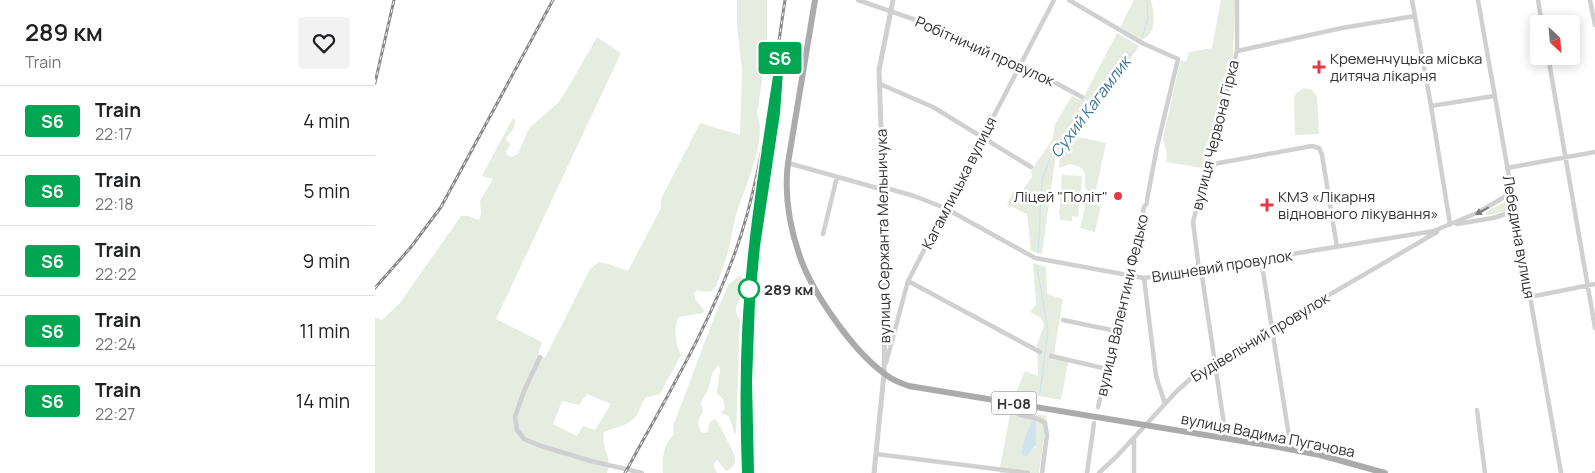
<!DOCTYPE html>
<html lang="en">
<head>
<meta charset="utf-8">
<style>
	body { margin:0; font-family:Manrope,sans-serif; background:#f2f2f2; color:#202124; height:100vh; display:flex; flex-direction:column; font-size:19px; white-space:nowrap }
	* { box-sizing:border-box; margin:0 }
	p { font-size:16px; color:#757577 }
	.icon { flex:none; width:28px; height:28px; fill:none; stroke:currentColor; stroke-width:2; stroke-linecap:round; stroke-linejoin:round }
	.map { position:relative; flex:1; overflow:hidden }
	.sheet { display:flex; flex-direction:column; background:#fff; width:375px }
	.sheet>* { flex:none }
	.badge { padding:0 10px; border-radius:4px; font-size:18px; line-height:32px }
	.needle { width:32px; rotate:154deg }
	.controls { position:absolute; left:1155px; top:15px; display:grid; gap:10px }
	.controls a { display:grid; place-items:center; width:50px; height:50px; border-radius:5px; background:#fff; box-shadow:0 2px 12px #0003; font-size:25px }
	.map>.badge { position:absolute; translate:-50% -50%; box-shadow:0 0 0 2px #fff }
	.round { display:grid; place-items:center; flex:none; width:52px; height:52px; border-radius:5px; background:#f2f2f2 }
	.summary { display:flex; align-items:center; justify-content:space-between; height:85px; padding:0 25px }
	h1 { font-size:24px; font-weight:600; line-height:38px }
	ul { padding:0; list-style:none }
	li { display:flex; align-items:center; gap:15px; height:70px; padding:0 25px; border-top:1px solid #e0e0e0 }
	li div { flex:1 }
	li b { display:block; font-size:19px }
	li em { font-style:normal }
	li .badge { min-width:55px; font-weight:700; text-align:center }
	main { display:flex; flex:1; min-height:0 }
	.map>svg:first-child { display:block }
</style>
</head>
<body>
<main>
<section class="sheet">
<div class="summary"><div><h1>289 км</h1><p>Train</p></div><a class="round"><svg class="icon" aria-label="heart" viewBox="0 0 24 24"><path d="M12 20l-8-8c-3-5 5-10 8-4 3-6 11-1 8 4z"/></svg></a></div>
<ul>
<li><span class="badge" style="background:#00a651;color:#fff">S6</span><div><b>Train</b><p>22:17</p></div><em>4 min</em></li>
<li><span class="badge" style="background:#00a651;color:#fff">S6</span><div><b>Train</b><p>22:18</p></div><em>5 min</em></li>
<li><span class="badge" style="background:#00a651;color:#fff">S6</span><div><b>Train</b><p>22:22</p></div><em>9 min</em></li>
<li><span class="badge" style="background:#00a651;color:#fff">S6</span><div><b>Train</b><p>22:24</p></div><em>11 min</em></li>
<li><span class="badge" style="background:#00a651;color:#fff">S6</span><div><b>Train</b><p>22:27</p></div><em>14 min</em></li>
</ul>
</section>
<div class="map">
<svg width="1220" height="473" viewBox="0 0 1220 473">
	<rect width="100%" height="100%" fill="#fff"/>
	<path fill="#e6ecdf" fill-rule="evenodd" d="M362 0H392V49L382 114C393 138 369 190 361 215 359 222 358 230 356 238 353 254 347 271 341 286L337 291 330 292 322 290 319 293 320 299 329 310 328 313 309 316 303 318C299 331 300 344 306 355L285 394 270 398C266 404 265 411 261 416 254 426 240 427 229 432 226 449 238 457 232 473H0V317L7 320 25 303 86 216H92L104 220 106 214 105 201 118 179 107 176 138 118 140 120 139 128 131 138 135 146 131 151 132 155 137 157 143 154 154 128 183 103 190 93 222 37 246 53 121 319 167 342 163 355 170 358 215 269 224 262 233 264 253 271 286 208V199L325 123 365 135 367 70 362 25ZM212 394 236 404 220 430 208 426 202 436 178 424 187 401 204 405Z
		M759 0H776C779 14 783 34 766 40L745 27Z
		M846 0H860L858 55 828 168 791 162 792 154 788 139 804 66 806 61 811 62 814 52 837 48Z
		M742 33 764 46 714 120 691 150 681 153 667 254 656 251 652 214 632 204 638 192H646L657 177 656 171 677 140 680 124 697 96 705 100 709 96Z
		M929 88 937 90 942 97 944 134 920 135 919 98 921 93Z
		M703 137 731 143 721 190C716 192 713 192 710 188V173L705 167 695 164 684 168 685 153 692 151Z
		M687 175 707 176 703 217 697 216V221L685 220V215H684Z
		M711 202 726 206 720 232 705 228Z
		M1131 202 1135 206 1132 211 1113 215 1111 214 1112 211Z
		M658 263 671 267 672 294 688 299 679 354 694 358 686 400 641 392 650 371 663 376 662 345 669 325 667 319 655 312 661 304Z
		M364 276 370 279C368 284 368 291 366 296 362 306 357 309 365 319L361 433 360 434 359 433 354 416 346 413 350 408 348 399 342 393 345 368 343 365 337 374 333 390 326 402 328 412C322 420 322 425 327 433H332L335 422 340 419C346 426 348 432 352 440 358 452 367 464 351 471L342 460 339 463V467L342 473H288C286 459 289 444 299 434L298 426 340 315 354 284Z
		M636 410 672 416 664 473H625V467ZM661 423V447L655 451 648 446Z"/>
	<path fill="#cfe2ee" d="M659 419 661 423V445L651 457 647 454C648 443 652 428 659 419Z"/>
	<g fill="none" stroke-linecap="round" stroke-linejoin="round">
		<path stroke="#cfe2ee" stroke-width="1" d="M767 37 773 19 772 0
			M663 253 667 180 675 158 682 146 719 101 758 50
			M662 266 673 331 665 393"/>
		<path stroke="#d0d0d0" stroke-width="4.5" d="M483 0 570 30 645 64 707 97
			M694 0 767 43 803 59 782 147 772 200
			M1037 0 1056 106 1075 224
			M1103 0 1186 473
			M1163 0 1167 24
			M1215 0 1220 25
			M862 51 967 28 1040 16
			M1173 56 1220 328
			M505 84 558 107 656 167
			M1056 106 1119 96
			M413 163 502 188 508 187 539 196 570 208 660 258 769 278 1059 231 1104 212 1136 193
			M833 165 937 146 944 148 947 155 962 247
			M1132 168 1220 152
			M1082 224 1118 218 1140 211
			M448 234 462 177
			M886 259 916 449
			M824 269 818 222 862 51V0
			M826 269 851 438
			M769 278 781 376 790 404
			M533 281 665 352
			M1155 297 1220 284
			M688 320 741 331
			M676 356 732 369
			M165 357 149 391 140 417 142 430 149 439 166 446 216 461 267 473
			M511 363 533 281 679 0
			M635 403C644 424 655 411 670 423L672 435 667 473
			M723 407 755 276 769 207 772 203
			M1102 410 1110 473
			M759 438V473
			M501 454 653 473
			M712 473 719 423
			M724 473 742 456 801 392 815 379 839 362 1062 232
			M1219 473H1220"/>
		<path stroke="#d0d0d0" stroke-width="5" d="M499 473 509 374 510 316 508 266V187L504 70 518 0"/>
		<path stroke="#ababab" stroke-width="6" d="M440 0 413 163C409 194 415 228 425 257 438 294 479 352 510 374 517 380 525 383 534 386L903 447 945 455 1010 473"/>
		<g stroke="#888" stroke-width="3">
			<path id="rail" d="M0 83 19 0
				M389 191 402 97
				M0 288 36 247 66 207 178 0
				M250 473C292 396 339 319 366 235 390 159 398 78 410 0
				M371 473C367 375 373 279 386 183"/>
		</g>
		<use href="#rail" stroke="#fff" stroke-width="1" stroke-dasharray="4" stroke-linecap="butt"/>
	</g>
	<defs><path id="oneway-solid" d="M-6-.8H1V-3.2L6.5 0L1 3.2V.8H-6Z" transform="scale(1.25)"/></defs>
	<use fill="#7a7a7a" href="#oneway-solid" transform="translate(1107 211) rotate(152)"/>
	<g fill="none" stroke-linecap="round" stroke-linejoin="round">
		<g stroke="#fff" stroke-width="11">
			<path id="line" d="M371 473C368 397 369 321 378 246 385 183 395 120 405 58L401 113 381 246 376 301 373 381 375 473"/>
		</g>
		<use href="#line" stroke="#00a651" stroke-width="8"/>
	</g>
	<g fill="#e63946" stroke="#fff" stroke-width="2">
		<path d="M941.5 59.5h5v5h5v5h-5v5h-5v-5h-5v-5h5z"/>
		<circle cx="743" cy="196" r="5"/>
		<path d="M889.5 197.5h5v5h5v5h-5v5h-5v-5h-5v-5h5z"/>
	</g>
	<circle fill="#fff" stroke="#00a651" stroke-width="2.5" cx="374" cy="289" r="10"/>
	<g text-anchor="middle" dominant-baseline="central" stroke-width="5" stroke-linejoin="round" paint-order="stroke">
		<rect fill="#fff" stroke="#707070" stroke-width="1" x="616.5" y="391.5" width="45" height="23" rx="4"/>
		<g font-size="14" font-weight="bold" fill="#333">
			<text x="639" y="403">Н-08</text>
		</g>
		<g font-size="15" fill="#333" stroke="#fff">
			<text transform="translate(610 51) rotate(24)">Робітничий провулок</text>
			<text transform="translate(840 135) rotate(-76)">вулиця Червона Гірка</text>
			<text transform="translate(584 183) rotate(-63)">Кагамлицька вулиця</text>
			<text transform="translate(508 236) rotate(-91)">вулиця Сержанта Мельничука</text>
			<text transform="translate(1144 237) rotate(80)">Лебедина вулиця</text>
			<text transform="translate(847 266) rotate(-9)">Вишневий провулок</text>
			<text transform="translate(747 305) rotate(-77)">вулиця Валентини Федько</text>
			<text transform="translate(885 337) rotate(-31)">Будівельний провулок</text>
			<text transform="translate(893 435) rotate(11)">вулиця Вадима Пугачова</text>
		</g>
		<g font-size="15" fill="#333" stroke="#fff" text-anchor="start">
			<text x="955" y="58">Кременчуцька міська<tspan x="955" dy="17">дитяча лікарня</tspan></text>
			<text x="733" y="196" text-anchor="end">Ліцей "Політ"</text>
			<text x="903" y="196">КМЗ «Лікарня<tspan x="903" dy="17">відновного лікування»</tspan></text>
		</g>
		<g font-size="15" font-weight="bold" fill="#333" stroke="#fff" text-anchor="start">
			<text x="389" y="289">289 км</text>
		</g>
		<g font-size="16" font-style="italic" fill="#3f7597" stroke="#fff">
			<text transform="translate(715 107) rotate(-53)">Сухий Кагамлик</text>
		</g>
	</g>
</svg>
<div class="controls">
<a><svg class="needle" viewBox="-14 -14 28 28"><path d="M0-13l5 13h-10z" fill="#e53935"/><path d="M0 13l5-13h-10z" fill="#757577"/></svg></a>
</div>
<b class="badge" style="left:405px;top:58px;background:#00a651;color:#fff">S6</b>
</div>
</main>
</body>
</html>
